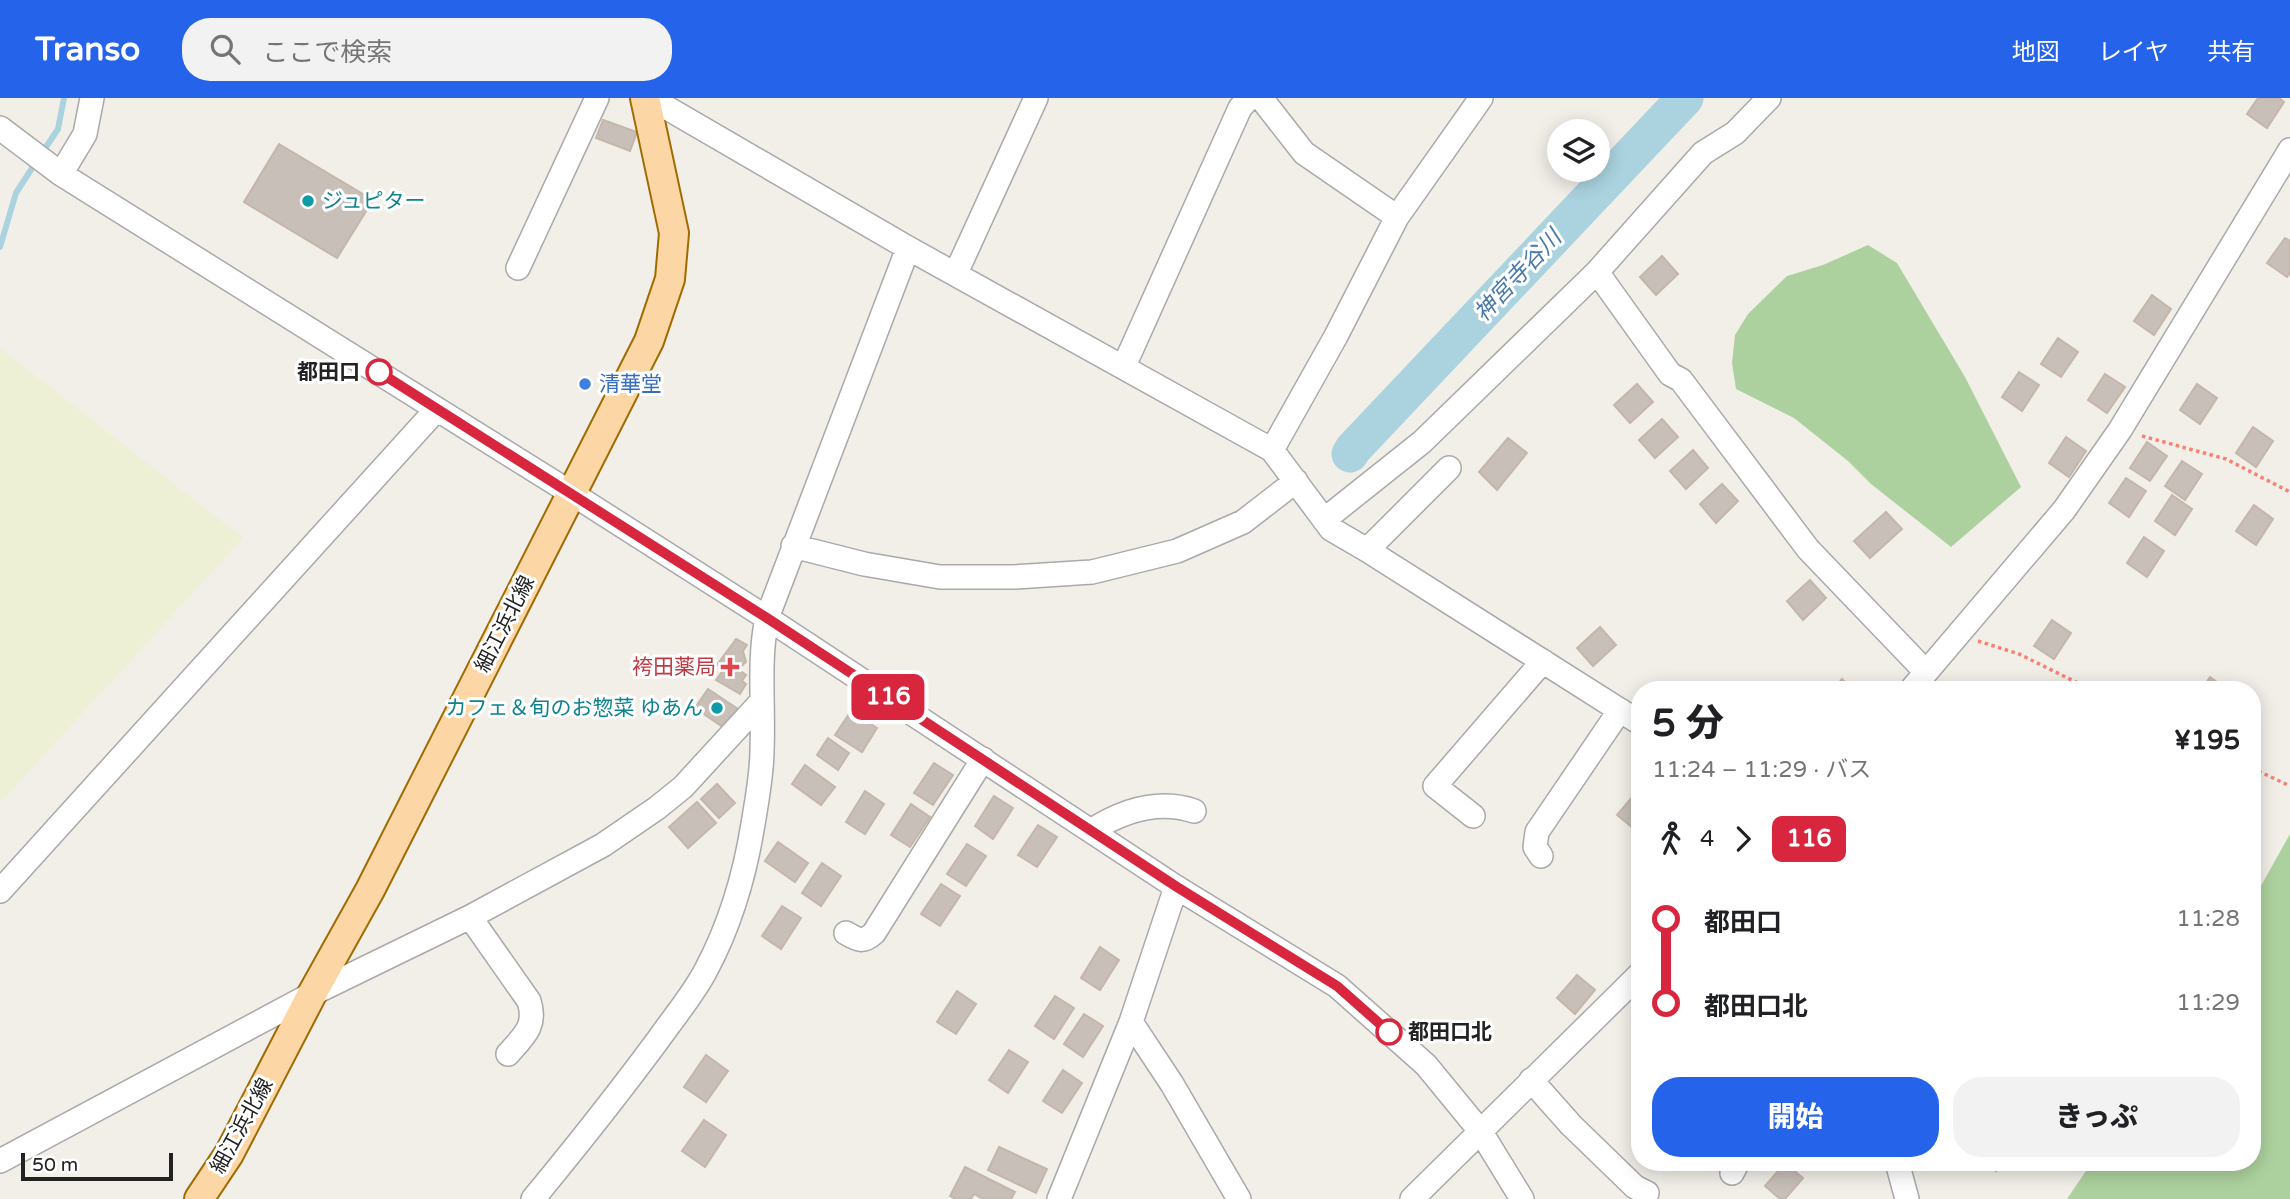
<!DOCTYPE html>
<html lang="ja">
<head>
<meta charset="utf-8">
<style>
	body { margin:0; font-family:"Varela Round","Noto Sans JP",sans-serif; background:#f2f2f2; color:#202124; height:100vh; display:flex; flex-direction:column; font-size:26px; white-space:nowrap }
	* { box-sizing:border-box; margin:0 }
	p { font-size:23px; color:#757577 }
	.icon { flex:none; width:38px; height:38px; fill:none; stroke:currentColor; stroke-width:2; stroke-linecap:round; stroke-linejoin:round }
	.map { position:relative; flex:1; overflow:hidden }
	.drawer { position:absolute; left:1631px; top:583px; width:630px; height:490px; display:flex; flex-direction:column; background:#fff; border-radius:28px; box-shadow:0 4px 18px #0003 }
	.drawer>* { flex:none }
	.badge { padding:0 14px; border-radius:10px; font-size:24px; line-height:46px }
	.tools { position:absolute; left:1547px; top:21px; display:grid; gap:14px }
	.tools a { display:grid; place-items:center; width:63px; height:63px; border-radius:50%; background:#fff; box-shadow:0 4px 18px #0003; font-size:35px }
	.scale { position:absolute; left:21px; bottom:18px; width:152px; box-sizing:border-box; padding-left:7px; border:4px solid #222; border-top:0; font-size:19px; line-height:24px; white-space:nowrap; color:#222; -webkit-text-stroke:5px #fff; paint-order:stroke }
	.map>.badge { position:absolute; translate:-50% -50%; box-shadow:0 0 0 4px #fff }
	.legs { display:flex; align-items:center; gap:10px; height:77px; padding:0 21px; font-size:23px }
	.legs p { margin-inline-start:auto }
	.head { display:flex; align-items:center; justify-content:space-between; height:119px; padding:0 21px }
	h1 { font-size:38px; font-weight:800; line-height:52px }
	.action { display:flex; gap:14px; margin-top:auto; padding:14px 21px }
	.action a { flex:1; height:80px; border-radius:28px; background:#2563eb; color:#fff; font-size:28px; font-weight:800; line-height:80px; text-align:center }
	.action a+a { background:#f2f2f2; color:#202124 }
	ul { padding:0 21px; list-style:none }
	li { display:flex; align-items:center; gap:24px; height:84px; font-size:26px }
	li i { display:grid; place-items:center; width:10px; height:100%; margin:0 9px; background:currentColor }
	li i::after { content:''; width:18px; height:18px; margin:-9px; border:5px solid; border-radius:50%; background:#fff }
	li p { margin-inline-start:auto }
	li:first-child i { background:linear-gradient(#0000 50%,currentColor 0) }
	li:last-child i { background:linear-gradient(currentColor 50%,#0000 0) }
	header { display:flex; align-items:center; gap:42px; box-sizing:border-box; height:98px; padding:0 35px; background:#2563eb; color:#fff }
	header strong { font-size:33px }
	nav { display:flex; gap:38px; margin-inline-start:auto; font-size:24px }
	.search { width:490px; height:63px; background:#f2f2f2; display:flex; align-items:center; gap:18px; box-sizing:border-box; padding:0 24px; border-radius:28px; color:#757577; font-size:26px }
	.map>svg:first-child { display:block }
</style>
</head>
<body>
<header>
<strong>Transo</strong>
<div class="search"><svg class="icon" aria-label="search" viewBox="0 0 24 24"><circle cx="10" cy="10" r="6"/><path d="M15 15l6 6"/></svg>ここで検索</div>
<nav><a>地図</a><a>レイヤ</a><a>共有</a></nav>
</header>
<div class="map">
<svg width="2290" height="1101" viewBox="0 0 2290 1101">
	<rect width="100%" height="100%" fill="#f2efe9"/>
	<path fill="#eef0d5" d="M0 250 243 440 0 705Z"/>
	<path fill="#add19e" d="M1868 147 1897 165 1965 279 2021 389 1951 449 1871 386 1848 363 1794 320 1736 291 1732 265 1735 237 1748 216 1787 178 1823 167Z
		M2290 736V1101H2067L2092 1064H2252V804Z"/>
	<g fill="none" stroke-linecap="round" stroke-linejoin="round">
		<path stroke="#aad3df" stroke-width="6" d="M42 55 58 31 64 0
			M0 149 16 95 36 64"/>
		<path stroke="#aad3df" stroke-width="37" d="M1350 356 1353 351 1685 0"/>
	</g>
	<path fill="#c7bfb8" stroke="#c4b6ab" stroke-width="2" d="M2258 0H2279L2284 4 2267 30 2247 16Z
		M603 22 637 34 630 53 596 40Z
		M279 46 373 102 337 160 244 104Z
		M2285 140 2290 143V175L2287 179 2267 165Z
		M1662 158 1678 176 1656 197 1640 179Z
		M2152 197 2171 211 2154 237 2134 223Z
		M2058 240 2078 254 2061 279 2041 266Z
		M2019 274 2039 287 2022 313 2002 299Z
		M2105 276 2125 289 2107 315 2088 302Z
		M1637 286 1653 304 1630 325 1614 307Z
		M2197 286 2217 300 2200 326 2180 312Z
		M1662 321 1678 339 1655 360 1639 342Z
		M2253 329 2273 343 2256 369 2236 355Z
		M2066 339 2086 353 2069 379 2049 365Z
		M1508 340 1527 355 1497 392 1479 374Z
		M2147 344 2167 358 2150 383 2130 370Z
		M1693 352 1708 370 1686 391 1670 373Z
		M2182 363 2202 376 2185 402 2165 388Z
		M2126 380 2146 393 2129 419 2109 405Z
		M1722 386 1738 403 1716 425 1700 406Z
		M2172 397 2192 411 2175 437 2155 423Z
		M2254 407 2273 421 2256 447 2236 433Z
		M1886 414 1902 431 1870 460 1854 443Z
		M2144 439 2164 453 2147 479 2127 465Z
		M1810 482 1826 500 1803 522 1787 503Z
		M2052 522 2071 535 2054 561 2034 548Z
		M1600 529 1616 547 1593 568 1577 550Z
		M736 541 747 547 743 553 746 564 738 571 746 577 742 583 746 586 740 596 716 582 724 571 717 567Z
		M2210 579 2228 592H2202Z
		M1842 581 1853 592H1833Z
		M708 591 738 611 724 630 695 610Z
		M851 613 877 630 862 654 835 637Z
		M828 640 849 655 838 672 817 657Z
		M934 665 953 677 933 707 914 695Z
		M805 667 835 689 821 707 792 686Z
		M717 686 735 705 719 720 701 701Z
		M1640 690V736L1617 717Z
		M865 693 884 706 865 736 846 724Z
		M994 698 1013 710 993 741 975 728Z
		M697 704 716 725 688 750 669 729Z
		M911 706 930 719 910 749 891 737Z
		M1038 727 1057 739 1037 769 1018 757Z
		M778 744 808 765 795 784 765 763Z
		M967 746 986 758 966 788 947 776Z
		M822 765 841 778 821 808 802 795Z
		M941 786 960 798 940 828 921 816Z
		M782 808 801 820 781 851 762 838Z
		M1100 849 1119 862 1100 892 1081 880Z
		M1577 877 1595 892 1575 916 1557 900Z
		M957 893 976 906 956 936 937 924Z
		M1055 898 1074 910 1054 941 1035 928Z
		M1084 916 1103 928 1083 959 1064 946Z
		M1009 952 1028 964 1008 995 989 982Z
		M706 957 728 973 706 1004 684 989Z
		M1063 972 1082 985 1062 1015 1043 1003Z
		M704 1022 726 1037 705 1069 682 1053Z
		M1640 1040V1054L1633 1048Z
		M999 1049 1047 1071 1036 1095 988 1072Z
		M1985 1064H2003L1996 1073Z
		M1785 1065 1803 1080 1785 1101H1780L1765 1088Z
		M965 1069 1015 1094 1011 1101H983L974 1096 971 1101H956L950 1098Z"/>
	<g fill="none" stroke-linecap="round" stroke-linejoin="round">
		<g stroke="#a9a9a9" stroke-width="26">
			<path id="minor" d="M650 0 908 150 1272 352 1331 431 1367 452 1640 625
				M1261 0 1304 55 1397 119
				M0 30 61 76 571 395 767 520 1176 789 1337 888 1426 967 1481 1034 1522 1101
				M61 76 85 36 92 0
				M518 170 597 0
				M1597 174 1670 276 1681 282 1808 451 1926 574
				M956 175 1036 0
				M1124 268 1240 10 1249 0
				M1272 352 1336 238 1397 119 1481 0
				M1324 422 1422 344 1597 174 1703 55 1735 35 1769 0
				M793 448 864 466 940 479H1014L1092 474 1177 453 1243 424 1296 383
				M1367 452 1449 370
				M1911 592 2064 412 2120 332 2290 52
				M1473 718 1435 688 1543 563
				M1091 733C1122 713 1158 701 1194 713
				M1541 758 1535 749 1537 734 1620 612
				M0 793 437 311
				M470 819 529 903C537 928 524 938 508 956
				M846 835C858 842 863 845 874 835L983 661
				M1131 924 1172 986 1239 1101
				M1531 982 1571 1027 1635 1089 1647 1095
				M0 1063 312 896 470 819 603 747 657 710 683 689 762 603
				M1897 1064 1907 1101
				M1732 1075 1738 1064
				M533 1101C576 1049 618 996 658 942 674 919 693 897 706 872 730 827 745 776 753 726 757 702 762 676 762 652 764 608 758 563 767 520L908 150
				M1059 1101 1131 924 1176 789
				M1412 1101 1640 876"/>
		</g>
		<g stroke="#a06b00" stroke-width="32">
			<path id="major" d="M199 1101 229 1056 312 896 370 792 649 243 670 181 674 135 645 0"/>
		</g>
		<path stroke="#fa8072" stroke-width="3.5" stroke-dasharray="3.5 3.5" stroke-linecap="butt" d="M2142 338 2226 361 2290 394
			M1978 543 2019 556 2092 592
			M2252 670 2290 688"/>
		<use href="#minor" stroke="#fff" stroke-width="23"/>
		<use href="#major" stroke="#fcd6a4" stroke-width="28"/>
	</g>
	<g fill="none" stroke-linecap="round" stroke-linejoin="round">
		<g stroke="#fff" stroke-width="16">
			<path id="line-1" d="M379 274 767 520 1177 789 1337 888 1389 934"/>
		</g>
		<use href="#line-1" stroke="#d7263d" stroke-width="10"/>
	</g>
	<g fill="#0f9aa8" stroke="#fff" stroke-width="2.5">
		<circle cx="308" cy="103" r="7"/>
		<circle cx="717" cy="610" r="7"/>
	</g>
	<g fill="#fff" stroke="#d7263d" stroke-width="3.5">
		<circle cx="379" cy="274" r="12"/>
		<circle cx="1389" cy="934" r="12"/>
	</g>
	<circle fill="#3f7fe0" stroke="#fff" stroke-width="2.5" cx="585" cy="286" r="7"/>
	<path fill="#e0444e" stroke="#fff" stroke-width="2.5" d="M726.5 558.5h7v7h7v7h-7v7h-7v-7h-7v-7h7z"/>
	<g text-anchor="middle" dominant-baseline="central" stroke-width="6" stroke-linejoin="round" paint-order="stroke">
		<g font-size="21" fill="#0d838f" stroke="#fff" text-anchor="start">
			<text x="322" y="103">ジュピター</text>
			<text x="703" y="610" text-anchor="end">カフェ＆旬のお惣菜 ゆあん</text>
		</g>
		<g font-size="21" font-weight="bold" fill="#222" stroke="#fff" text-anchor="end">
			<text x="360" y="274">都田口</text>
			<text x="1408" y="934" text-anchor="start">都田口北</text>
		</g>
		<g font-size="21" fill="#366cbe" stroke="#fff" text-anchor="start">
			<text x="599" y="286">清華堂</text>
		</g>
		<g font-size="21" fill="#222" stroke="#fff">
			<text transform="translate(505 526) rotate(-63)">細江浜北線</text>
			<text transform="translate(242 1028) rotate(-61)">細江浜北線</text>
		</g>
		<g font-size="21" fill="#be3a42" stroke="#fff" text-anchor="end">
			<text x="716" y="569">袴田薬局</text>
		</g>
		<g font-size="23" font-style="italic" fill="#4a7aab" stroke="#fff">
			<text transform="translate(1518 178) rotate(-47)">神宮寺谷川</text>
		</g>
	</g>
</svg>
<div class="tools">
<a><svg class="icon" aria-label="layers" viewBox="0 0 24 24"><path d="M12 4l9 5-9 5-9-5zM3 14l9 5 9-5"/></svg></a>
</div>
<div class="scale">50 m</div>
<b class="badge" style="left:888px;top:599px;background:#d7263d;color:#fff">116</b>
<section class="drawer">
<div class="head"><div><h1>5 分</h1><p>11:24 – 11:29 · バス</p></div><b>¥195</b></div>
<div class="legs"><svg class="icon" aria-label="walk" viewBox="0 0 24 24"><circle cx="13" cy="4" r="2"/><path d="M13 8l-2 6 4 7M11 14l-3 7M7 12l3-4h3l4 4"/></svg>4<svg class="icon" aria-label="forward" viewBox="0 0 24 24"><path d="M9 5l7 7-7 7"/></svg><b class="badge" style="background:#d7263d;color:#fff">116</b></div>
<ul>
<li><i style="color:#d7263d"></i><b>都田口</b><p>11:28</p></li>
<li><i style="color:#d7263d"></i><b>都田口北</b><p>11:29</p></li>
</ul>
<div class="action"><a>開始</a><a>きっぷ</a></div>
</section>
</div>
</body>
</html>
